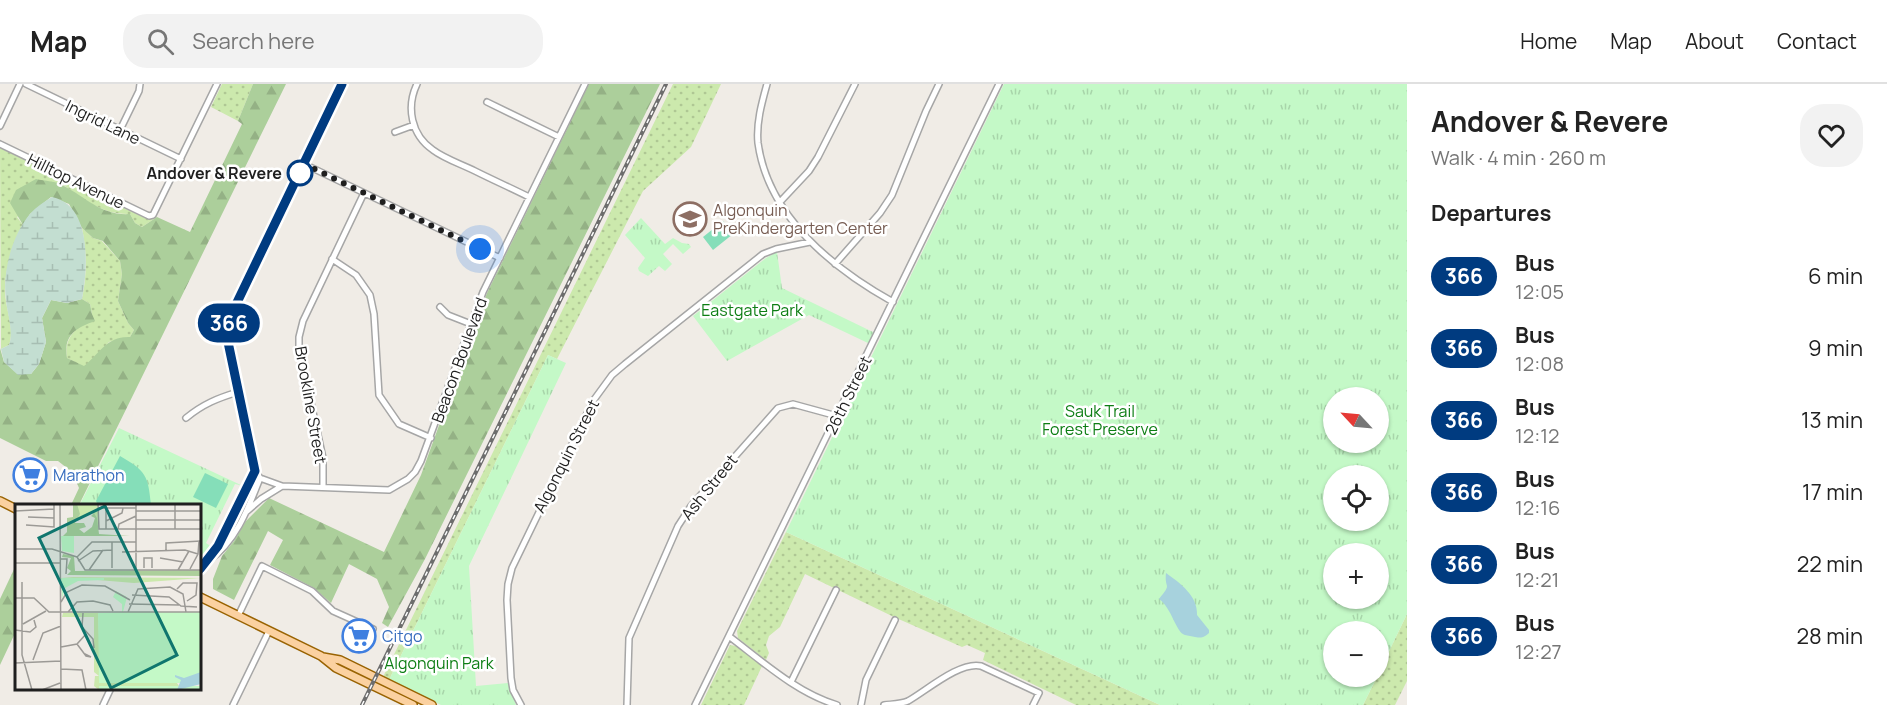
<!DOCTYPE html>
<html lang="en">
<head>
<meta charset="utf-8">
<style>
	body { margin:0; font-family:Manrope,sans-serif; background:#f2f2f2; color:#222; height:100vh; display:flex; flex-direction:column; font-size:22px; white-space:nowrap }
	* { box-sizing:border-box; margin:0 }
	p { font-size:20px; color:#767676 }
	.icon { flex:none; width:33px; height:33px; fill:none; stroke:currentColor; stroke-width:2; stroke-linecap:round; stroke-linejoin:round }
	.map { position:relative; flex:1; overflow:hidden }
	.side { display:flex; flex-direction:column; background:#fff; width:480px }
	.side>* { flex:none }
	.badge { padding:0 12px; border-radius:20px; font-size:21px; line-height:39px }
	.needle { width:39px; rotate:296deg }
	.fabs { position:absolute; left:1323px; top:303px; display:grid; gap:12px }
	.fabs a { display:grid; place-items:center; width:66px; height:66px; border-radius:50%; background:#fff; box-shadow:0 2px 4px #0004; font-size:30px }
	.you { position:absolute; width:30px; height:30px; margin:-15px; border:4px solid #fff; border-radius:50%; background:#1a73e8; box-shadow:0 0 0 9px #1a73e833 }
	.map>.badge { position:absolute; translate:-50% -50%; box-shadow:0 0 0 3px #fff }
	h2 { padding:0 24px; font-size:22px; line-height:54px }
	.round { display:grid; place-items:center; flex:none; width:63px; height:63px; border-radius:24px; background:#f2f2f2 }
	.overview { display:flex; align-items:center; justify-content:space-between; height:102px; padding:0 24px }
	h1 { font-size:28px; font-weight:700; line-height:45px }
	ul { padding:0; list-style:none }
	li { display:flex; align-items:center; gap:18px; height:72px; padding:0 24px }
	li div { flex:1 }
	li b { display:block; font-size:22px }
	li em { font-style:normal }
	li .badge { min-width:66px; font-weight:700; text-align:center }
	header { display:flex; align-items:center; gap:36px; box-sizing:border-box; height:84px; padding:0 30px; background:#fff; border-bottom:2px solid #e0e0e0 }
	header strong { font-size:28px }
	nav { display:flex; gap:33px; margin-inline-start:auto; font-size:21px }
	.search { width:420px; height:54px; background:#f2f2f2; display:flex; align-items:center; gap:15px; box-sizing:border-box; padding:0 21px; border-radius:24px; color:#767676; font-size:22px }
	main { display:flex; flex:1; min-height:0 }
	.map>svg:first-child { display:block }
</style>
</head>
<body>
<header>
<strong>Map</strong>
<div class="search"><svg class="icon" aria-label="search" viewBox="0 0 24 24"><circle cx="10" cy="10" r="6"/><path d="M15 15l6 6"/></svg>Search here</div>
<nav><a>Home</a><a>Map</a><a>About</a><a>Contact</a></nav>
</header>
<main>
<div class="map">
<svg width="1407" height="621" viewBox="0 0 1407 621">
	<defs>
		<pattern id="grass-dots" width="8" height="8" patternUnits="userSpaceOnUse" patternTransform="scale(1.5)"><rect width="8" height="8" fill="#cce9ad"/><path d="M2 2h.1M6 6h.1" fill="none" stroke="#afc794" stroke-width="1.8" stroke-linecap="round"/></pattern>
		<pattern id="forest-firs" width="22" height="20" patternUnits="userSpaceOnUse" patternTransform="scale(1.5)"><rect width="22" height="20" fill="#accf9b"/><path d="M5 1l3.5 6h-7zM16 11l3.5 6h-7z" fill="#94b185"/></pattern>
		<pattern id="wetland-marsh" width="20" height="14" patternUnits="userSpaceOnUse" patternTransform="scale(1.5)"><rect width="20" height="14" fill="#c3ded1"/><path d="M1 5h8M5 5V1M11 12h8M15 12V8" fill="none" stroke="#a7beb3"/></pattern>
		<pattern id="park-tufts" width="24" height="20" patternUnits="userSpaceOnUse" patternTransform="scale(1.5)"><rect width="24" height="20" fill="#c4f9c7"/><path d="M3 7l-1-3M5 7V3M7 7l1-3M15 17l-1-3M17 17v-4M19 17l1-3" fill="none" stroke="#a8d5aa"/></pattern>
	</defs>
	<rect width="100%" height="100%" fill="#f0ece6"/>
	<path fill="url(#grass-dots)" d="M222 0H253L238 37 211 23Z
		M673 0H721L691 63 643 107 557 275 548 271 389 596 383 593Z
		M0 64 145 134 157 133 142 143 135 139 130 130C103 131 83 115 62 100L17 133 23 141C13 162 4 186 5 209 6 227 15 245 9 261L1 265Z
		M82 144 93 154 102 157 120 177 122 190 118 217 128 239 134 246 130 253 109 258 98 271 84 283 67 274C63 253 78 244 92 230L90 220 82 215C87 190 87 169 82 144Z
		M786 448 1160 621H1076L983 576 985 569 967 561 962 563 894 533 805 490 780 543 769 552 766 561 769 569 766 576 738 554 737 547Z
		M1407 530V597L1395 621H1363L1377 593 1378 592 1379 588Z
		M730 561 736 562 762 582 744 621H701Z"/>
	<path fill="url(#forest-firs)" d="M253 0H286L79 421H71L79 404 72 388 58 377H46L0 354V264L4 278 18 290H31L39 280 46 258 42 234 51 216 67 219 82 215 90 220 92 230 95 237C76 244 63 251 67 274L84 282C100 269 107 252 130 253L134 246 128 239 118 217 122 190 120 177 103 157 93 154 82 144 69 120 51 113 30 130 23 141 10 119 16 106 36 95C45 97 56 97 64 102 87 114 102 132 130 130L135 139 142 143 157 133 190 148 242 40 238 37Z
		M589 0H660L425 475 388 543 382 539 389 523 377 495 349 480 331 519 314 504 270 481 283 456 268 447 234 516 213 505V495L222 472 234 457 246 437 269 414 384 468 421 391 487 209Z
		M16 481V547L0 581V515Z"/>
	<path fill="url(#wetland-marsh)" d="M52 113C92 121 88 184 82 215L67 219 51 216 42 234 46 258 39 280 31 290 18 291 4 278 1 265 9 261C14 247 7 230 6 215 2 189 12 151 30 130 36 123 44 118 52 113Z"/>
	<path fill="url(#park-tufts)" fill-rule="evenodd" d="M1004 0H1407V530L1379 588 1378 548H1334V592L1377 593 1363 621H1160L786 448ZM1334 314H1378V358H1334ZM1334 392H1378V436H1334ZM1334 470H1378V514H1334Z
		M641 134 665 160 673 154 682 159 689 160 691 163 683 170 673 160 663 170 672 180 665 187 659 182 648 192 639 187 638 184 645 174 625 151Z
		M777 168 782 204 875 249 870 260 809 231 727 277 693 232 766 174Z
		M548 271 566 279 469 482 476 602 508 599 516 621H441L389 596Z
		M119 344 243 402 235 400 206 459 212 463 200 477V422H79Z"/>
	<path fill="#85deb9" d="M723 137 733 150 713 166 703 153Z
		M120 372C146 387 148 391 151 421H98L96 417Z
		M205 389 228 400 216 424 193 413Z"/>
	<path fill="#a7d2dd" d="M1166 489C1180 499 1198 512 1197 531L1209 546V549C1203 554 1202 554 1195 553 1192 552 1188 552 1185 551 1176 549 1172 524 1159 515 1173 498 1164 506 1166 489Z"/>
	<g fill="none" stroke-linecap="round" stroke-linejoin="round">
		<g stroke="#a6a6a6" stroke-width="8">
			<path id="minor" d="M26 0 181 75
				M417 0C406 23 411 51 433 66 445 75 461 80 475 87 493 96 511 104 529 113
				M767 0C762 18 756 39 758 59 768 132 832 184 893 218
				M487 18 559 53
				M0 42 20 0
				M120 46 139 7 140 0
				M395 48 414 41
				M0 60 149 132 153 131 217 0
				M304 80 500 174
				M779 119 809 87 818 73 855 0
				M332 175 356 191 370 211 374 230 379 311 399 340 431 354
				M835 180 880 129 892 111 926 27 939 0
				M440 223 448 231 471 240
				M186 334C203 320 218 314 238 308
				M282 402 260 394 255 387 227 258 230 233 342 0
				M323 403V374L299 264V253L303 237 364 109
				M246 428 261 415 282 402 389 406 408 395 415 388 421 377 483 208 585 0
				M208 477C236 458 248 425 260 394
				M200 485 218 462 255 387
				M238 532 262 482 312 507 333 527 373 545
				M730 553C763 578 797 609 837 621
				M791 598 836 506
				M103 621 111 604
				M233 621 269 547
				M521 621 513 606 511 594 507 516 508 500 512 484 593 317 612 291 625 280 763 170 776 165 810 158
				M627 621 629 554 678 442 691 422 778 324 793 320 837 332
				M695 621 999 0
				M861 621 866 596 895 536
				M884 621C892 620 901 620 908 617 926 607 960 577 981 582L1039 609 1033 621"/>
		</g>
		<g stroke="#996302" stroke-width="10">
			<path id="major" d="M0 417 16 425
				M200 513 321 572 336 584 413 621
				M323 573 340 576 432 621"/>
		</g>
		<use href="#minor" stroke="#fff" stroke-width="5"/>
		<use href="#major" stroke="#fbd1a0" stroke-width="7"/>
		<g stroke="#6d6d6d" stroke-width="4">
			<path id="rail" d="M362 621 666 0"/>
		</g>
		<use href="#rail" stroke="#fff" stroke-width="1.5" stroke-dasharray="4.5" stroke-linecap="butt"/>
	</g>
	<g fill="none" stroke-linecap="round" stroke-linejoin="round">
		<g stroke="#fff" stroke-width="14">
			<path id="line" d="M200 485 218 462 255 387 228 258 230 233 342 0"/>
		</g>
		<use href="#line" stroke="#003b80" stroke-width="9"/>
		<path stroke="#1f1f1f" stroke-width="6" stroke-dasharray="0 10.8" d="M300 89 304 80 480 165"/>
	</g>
	<defs>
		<g id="school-ring" transform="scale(1.725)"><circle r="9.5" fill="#fff" stroke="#8d6e63" stroke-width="1.5"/><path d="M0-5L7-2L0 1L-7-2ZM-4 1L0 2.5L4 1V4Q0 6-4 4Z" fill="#8d6e63"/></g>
		<g id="supermarket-ring" transform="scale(1.725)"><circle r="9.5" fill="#fff" stroke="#3f7fe0" stroke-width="1.5"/><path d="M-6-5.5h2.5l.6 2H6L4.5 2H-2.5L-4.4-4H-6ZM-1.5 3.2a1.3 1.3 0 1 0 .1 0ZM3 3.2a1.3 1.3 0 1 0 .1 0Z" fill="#3f7fe0"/></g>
	</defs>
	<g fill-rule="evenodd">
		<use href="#school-ring" x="690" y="135"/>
		<use href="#supermarket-ring" x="30" y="391"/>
		<use href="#supermarket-ring" x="359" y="552"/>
	</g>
	<circle fill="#fff" stroke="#003b80" stroke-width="3" cx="300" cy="89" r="12"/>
	<g text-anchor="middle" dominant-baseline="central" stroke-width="5" stroke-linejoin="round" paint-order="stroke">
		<g font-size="16" fill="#1f1f1f" stroke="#fff">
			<text transform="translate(103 38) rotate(26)">Ingrid Lane</text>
			<text transform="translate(76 97) rotate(26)">Hilltop Avenue</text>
			<text transform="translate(459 276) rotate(-70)">Beacon Boulevard</text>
			<text transform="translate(848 311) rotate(-64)">26th Street</text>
			<text transform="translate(311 321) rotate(80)">Brookline Street</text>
			<text transform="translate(566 372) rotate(-63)">Algonquin Street</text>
			<text transform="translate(709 403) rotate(-51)">Ash Street</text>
		</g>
		<g font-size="16" font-weight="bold" fill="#1f1f1f" stroke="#fff" text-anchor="end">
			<text x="282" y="89">Andover &amp; Revere</text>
		</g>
		<g font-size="16" fill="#785e54" stroke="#fff" text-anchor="start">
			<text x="713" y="126">Algonquin<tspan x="713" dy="18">PreKindergarten Center</tspan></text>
		</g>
		<g font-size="16" fill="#0d7e14" stroke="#fff">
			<text x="752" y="226">Eastgate Park</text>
			<text x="1100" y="327">Sauk Trail<tspan x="1100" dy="18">Forest Preserve</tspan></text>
			<text x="439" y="579">Algonquin Park</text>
		</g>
		<g font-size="16" fill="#366cbe" stroke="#fff" text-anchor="start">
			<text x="53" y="391">Marathon</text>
			<text x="382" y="552">Citgo</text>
		</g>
	</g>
	<g transform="translate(15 420)">
		<rect width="186" height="186" fill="#f0ece6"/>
		<path d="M62 0H83L84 25 78 9 61 16ZM46 73 186 74 119 79ZM48 109H83L86 179H162L164 182H85L84 186 79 182 80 172H84L79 168V113H47Z" fill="#cce9ad"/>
		<path d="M58 0H62L65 10 60 19H69L71 23 64 25 69 29 77 23 80 14 76 12 79 9 82 14 84 30 115 32H48L52 28V14L58 13ZM48 50 59 52 60 67 186 66V72L52 71 56 67 52 64 56 54 47 53Z" fill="#accf9b"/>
		<path d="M46 32H59V49L47 47ZM46 74H89V76L63 77 50 84 47 95ZM101 87 112 93 108 108H186V179H84L83 109 107 108V100L98 93ZM84 182H186V186H84Z" fill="#c4f9c7"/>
		<path d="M186 168V180L162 186 166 176 160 173V171L169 174Z" fill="#a7d2dd"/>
		<path fill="none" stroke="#9c9a96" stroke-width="1.5" d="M45 0 46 186M83 0 84 25H186M121 0V64M160 0V25M83 4H121M91 4V25M0 7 39 5M121 7H186M13 13 39 14M121 16H186M91 17 107 9 108 4M11 21 39 23V0M103 25 104 20 121 12M97 38V64M121 38H77L62 53 70 66H186M0 45H37L62 53M151 46V39L186 37M107 48 170 46 183 50M145 54 168 58M45 55H52L51 70M63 57 78 47 97 46M0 59H45M129 64V54H137V64M175 65 183 50 184 37M74 66 88 46M163 66 174 47M7 78V151L17 186M162 85 168 79H182L181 91 172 97M117 91 154 93 166 102 182 103M0 94H19L34 108H186M46 98 52 88 67 81 90 82 115 96M114 100 164 101M53 108 62 98 78 97 95 101 98 107M113 108 123 85 155 83 168 90 171 108M68 109 67 123 78 135 79 144M8 120 31 107M0 126 15 128 21 123 19 116M62 140 71 152 76 153 70 150M46 143 62 140 71 130M18 156 28 129 46 122M0 159 46 157M46 165 67 166 71 186M27 186 45 179"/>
		<path fill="#0f766e" fill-opacity="0.15" stroke="#0f766e" stroke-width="3" d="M90 2 162 151 96 184 24 34Z"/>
		<rect width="186" height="186" fill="none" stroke="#1f1f1f" stroke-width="3"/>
	</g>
</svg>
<div class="fabs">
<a><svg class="needle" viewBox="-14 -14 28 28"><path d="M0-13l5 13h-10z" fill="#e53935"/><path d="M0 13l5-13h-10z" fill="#767676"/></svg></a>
<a><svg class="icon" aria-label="locate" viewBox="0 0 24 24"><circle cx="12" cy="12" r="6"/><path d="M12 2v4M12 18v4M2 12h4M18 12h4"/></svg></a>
<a>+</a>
<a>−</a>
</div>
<div class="you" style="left:480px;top:165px"></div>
<b class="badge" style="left:229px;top:239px;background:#003b80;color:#fff">366</b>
</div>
<section class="side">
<div class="overview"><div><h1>Andover &amp; Revere</h1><p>Walk · 4 min · 260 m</p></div><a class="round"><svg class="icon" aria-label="heart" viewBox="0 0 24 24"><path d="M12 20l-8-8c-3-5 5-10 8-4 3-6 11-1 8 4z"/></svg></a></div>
<h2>Departures</h2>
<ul>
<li><span class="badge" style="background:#003b80;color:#fff">366</span><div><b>Bus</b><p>12:05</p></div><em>6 min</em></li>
<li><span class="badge" style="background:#003b80;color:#fff">366</span><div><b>Bus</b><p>12:08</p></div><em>9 min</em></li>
<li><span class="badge" style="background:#003b80;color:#fff">366</span><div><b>Bus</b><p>12:12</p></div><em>13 min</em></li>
<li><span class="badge" style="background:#003b80;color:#fff">366</span><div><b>Bus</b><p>12:16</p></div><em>17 min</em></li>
<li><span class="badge" style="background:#003b80;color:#fff">366</span><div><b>Bus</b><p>12:21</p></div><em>22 min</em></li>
<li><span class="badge" style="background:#003b80;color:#fff">366</span><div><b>Bus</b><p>12:27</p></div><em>28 min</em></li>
</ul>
</section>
</main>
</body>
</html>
